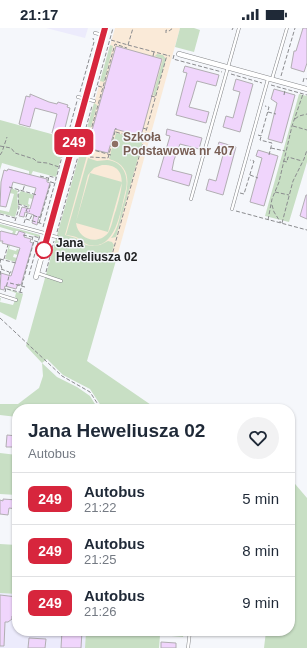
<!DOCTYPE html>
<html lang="pl">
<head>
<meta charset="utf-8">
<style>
	body { margin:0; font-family:Arial,sans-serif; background:#f2f2f3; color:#1f2937; height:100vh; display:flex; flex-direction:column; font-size:15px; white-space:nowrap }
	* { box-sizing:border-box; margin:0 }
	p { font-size:13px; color:#747a83 }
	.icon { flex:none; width:22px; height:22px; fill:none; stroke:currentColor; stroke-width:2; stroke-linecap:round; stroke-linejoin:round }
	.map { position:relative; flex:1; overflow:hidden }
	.panel { position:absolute; left:12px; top:376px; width:283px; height:232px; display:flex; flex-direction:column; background:#fff; border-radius:16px; box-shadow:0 1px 3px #0004 }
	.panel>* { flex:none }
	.badge { padding:0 8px; border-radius:6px; font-size:14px; line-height:26px }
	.map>.badge { position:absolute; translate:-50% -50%; box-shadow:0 0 0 2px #fff }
	.round { display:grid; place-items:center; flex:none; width:42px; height:42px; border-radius:21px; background:#f2f2f3 }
	.overview { display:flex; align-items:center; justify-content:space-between; height:68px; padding:0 16px }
	h1 { font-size:19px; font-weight:700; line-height:30px }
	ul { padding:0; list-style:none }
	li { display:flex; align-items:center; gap:12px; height:52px; padding:0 16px; border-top:1px solid #e0e1e3 }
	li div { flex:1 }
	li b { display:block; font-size:15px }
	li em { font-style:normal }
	li .badge { min-width:44px; font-weight:700; text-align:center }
	.status { display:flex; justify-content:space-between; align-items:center; height:28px; padding:0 20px; background:#fff; direction:ltr }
	.status svg { height:11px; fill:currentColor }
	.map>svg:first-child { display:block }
</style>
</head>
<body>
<div class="status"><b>21:17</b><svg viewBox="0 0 49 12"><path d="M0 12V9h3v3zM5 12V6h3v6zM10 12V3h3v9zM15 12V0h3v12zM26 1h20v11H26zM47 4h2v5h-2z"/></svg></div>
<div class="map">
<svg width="307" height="620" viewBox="0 0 307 620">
	<rect width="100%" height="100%" fill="#f5f7fb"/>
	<path fill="#ecebfc" d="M46 0H88L85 10Z
		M0 565 17 566V603H86L85 620H0Z"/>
	<path fill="#faead8" d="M115 0H180L117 229 56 212Z"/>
	<path fill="#c8dfc4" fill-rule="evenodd" d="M180 0H194L200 2 194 24 175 19Z
		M110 17 113 18 104 54 100 53Z
		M157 26 163 27 166 31 155 68 153 67 163 31 155 28Z
		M299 66 307 68V134L289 194 265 188Z
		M94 75 97 77 85 121 88 122 86 131 65 207 76 210 86 217 92 218 100 217 108 213 112 214 114 217 111 227 117 229 87 333 157 381H103L90 361 63 347 47 331 42 335 57 349 77 359 90 368 98 381H17V389L0 387V376H18L39 360 43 348 42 335 26 318Z
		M0 92 66 110 56 149 33 143 31 147 29 146V143L2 135 0 142Z
		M116 105 143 112 116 209 111 210C117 203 119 193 121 184 126 165 137 139 109 131Z
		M88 130C91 131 94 132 97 133 100 133 104 132 107 132 122 133 129 147 126 161 121 179 117 223 89 217 83 215 80 211 76 209 73 208 69 207 66 207ZM102 137C132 136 120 166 116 182 113 189 112 199 108 205 97 218 78 211 76 195L108 204 122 154 90 145 76 194 88 147 94 140Z
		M11 160 18 163 17 167 18 179 15 189 0 185V182L9 184 14 166 10 165Z
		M21 163 34 167 33 171 29 170 28 176 30 177 27 182 28 178 19 176 18 167Z
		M0 196 40 207 39 209 19 203H16L15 206H12L13 203 0 199Z
		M9 217H10L9 221 16 223 17 221 20 222 18 227 14 226 13 229 17 230 16 234 5 231Z
		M6 261 23 266 16 292 0 284V270H1L0 274 13 277 16 270 15 269 16 265Z
		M0 425 17 427V467L0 466Z
		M290 450 307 470V620H264L266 603H290Z
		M0 516 17 517V566L0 565Z
		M86 603H184L183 609 160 607 159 620H85Z"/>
	<path fill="#f0d5fc" stroke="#b1aeb2" d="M303 0H307V35L304 44 291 40 294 23H296Z
		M116 18 162 31 141 108 115 101 108 125 87 120Z
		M185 38 219 47 216 58 197 53 192 70 189 79 209 84 206 95 176 87 187 45 183 44Z
		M236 51 253 56 240 104 223 99 226 88 233 90 240 64 233 62Z
		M274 61 295 67 282 115 268 111 277 75 271 71Z
		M30 66 49 74 57 76 58 74 68 77 67 79 70 80 63 108 52 105 57 86 50 84 35 80 30 99 19 96 26 68 30 69Z
		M167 101 202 110 199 121 180 116 174 132 172 142 192 147 189 158 158 149 170 108 166 107Z
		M219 114 236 119 223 167 206 162 209 151 216 153 223 127 216 125Z
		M258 122 278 128 264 178 250 174 262 130 256 128Z
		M8 141 47 151V154L50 155 40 189 39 188 37 197 32 195 34 187 25 184 24 189 19 188 22 179 30 181 36 160 13 154 6 179 0 178 1 154 4 142 7 143Z
		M306 167H307V191L300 188Z
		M1 203 17 207 19 203 25 205 24 209 31 211 30 214 33 215 21 257 18 256 16 261 5 258 4 262 0 261 1 245 11 248 20 220 2 215 3 213H0V204Z
		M7 407 17 408V419H6Z
		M3 471 17 472V481L9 480 8 487 0 486V472L3 473Z
		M0 567 17 569V588H12V591L8 594H5L4 618H0Z
		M62 603H82L81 620H61Z
		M29 610 46 611 45 620H28Z
		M161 614 176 615V620H161Z"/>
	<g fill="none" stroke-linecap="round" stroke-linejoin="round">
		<g stroke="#848689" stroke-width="3.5">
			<path id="lane" d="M95 5 103 7
				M272 51 287 0
				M78 69 94 73
				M191 171 239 0
				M232 181 268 51
				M0 193 48 206
				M48 207 57 209
				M37 245 61 253
				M0 267 16 272
				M188 620 190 603"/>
		</g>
		<g stroke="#848689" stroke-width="5.5">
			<path id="street" d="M179 26 307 61
				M36 249 105 0"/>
		</g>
		<path stroke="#8a8b8e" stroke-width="1" stroke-dasharray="4 2" stroke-linecap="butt" d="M232 2 233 0
			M166 5V2L169 3 173 0
			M111 12 128 17
			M128 17 170 28
			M128 17 133 0
			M174 27 173 31 222 44
			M153 28 154 24
			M231 46 262 55
			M281 48 295 0
			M303 54 304 50 307 51
			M271 57 307 67
			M98 58 105 60
			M80 64 94 14 93 10
			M284 67 285 62
			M151 68 155 69
			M94 69 113 0
			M268 84 276 86
			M295 91 299 88 307 86
			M293 98 307 102
			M143 100 146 101
			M116 104 146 113
			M258 107 261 108 269 79 265 78
			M261 109 260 112 272 115 269 127
			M0 118 11 120 15 125 34 131 37 134 47 135 59 139
			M271 120 285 123
			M92 123 90 129 108 130 116 100
			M0 127 2 124 7 109
			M111 127 86 120 115 16 127 20
			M283 133 287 134 288 129 302 133
			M250 147 258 150
			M40 148 48 150
			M54 155 48 153 49 148 56 150
			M9 159 37 167
			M23 162 25 156
			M275 164 289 167
			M240 165 244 166 254 133 250 132
			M18 176 28 179 26 183H30
			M272 177 274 184 281 195
			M236 183 307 202
			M0 186 15 190
			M26 191 43 196
			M30 191 32 187 41 190
			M268 192 272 171 279 154 292 98 303 66
			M15 193 19 180 18 167 19 162
			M24 195 28 183
			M39 195 51 154
			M282 195 293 153 304 131 307 122
			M43 199 77 73
			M57 204 92 78
			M23 207 32 209
			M38 214 32 212 33 208 40 210
			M115 228 112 227 167 27
			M0 231 16 235
			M1 231 0 234 2 241
			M4 231 8 217
			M46 244 54 213
			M0 247 1 241 9 244
			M29 247 40 207
			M10 255 25 259
			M7 261 23 265
			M5 264 10 244H12
			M20 264 34 213
			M0 290 62 348 90 364 101 381"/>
		<use href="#lane" stroke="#fff" stroke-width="2.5"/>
		<use href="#street" stroke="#fff" stroke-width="4.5"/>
	</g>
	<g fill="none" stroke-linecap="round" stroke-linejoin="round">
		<g stroke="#fff" stroke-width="9">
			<path id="line" d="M42 228 105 0"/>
		</g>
		<use href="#line" stroke="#d7263d" stroke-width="6"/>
	</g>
	<circle fill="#8d6e63" stroke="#f5f7fb" stroke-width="1.5" cx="115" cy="116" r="4"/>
	<circle fill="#fff" stroke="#d7263d" stroke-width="2" cx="44" cy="222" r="8"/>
	<g text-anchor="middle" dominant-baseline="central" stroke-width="3" stroke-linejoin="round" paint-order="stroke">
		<g font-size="12" font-weight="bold" fill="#785e54" stroke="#f5f7fb" text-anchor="start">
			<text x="123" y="109">Szkoła<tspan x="123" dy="14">Podstawowa nr 407</tspan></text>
		</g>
		<g font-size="12" font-weight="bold" fill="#212223" stroke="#f5f7fb" text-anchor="start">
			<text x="56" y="215">Jana<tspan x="56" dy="14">Heweliusza 02</tspan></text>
		</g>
	</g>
</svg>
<b class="badge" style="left:74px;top:114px;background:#d7263d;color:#fff">249</b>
<section class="panel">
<div class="overview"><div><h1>Jana Heweliusza 02</h1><p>Autobus</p></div><a class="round"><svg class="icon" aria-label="heart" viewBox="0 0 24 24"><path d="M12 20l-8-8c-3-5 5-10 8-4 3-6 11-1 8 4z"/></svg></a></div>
<ul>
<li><span class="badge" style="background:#d7263d;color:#fff">249</span><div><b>Autobus</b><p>21:22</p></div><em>5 min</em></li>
<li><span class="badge" style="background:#d7263d;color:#fff">249</span><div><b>Autobus</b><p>21:25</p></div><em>8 min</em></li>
<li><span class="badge" style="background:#d7263d;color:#fff">249</span><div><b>Autobus</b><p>21:26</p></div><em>9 min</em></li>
</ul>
</section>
</div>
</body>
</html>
